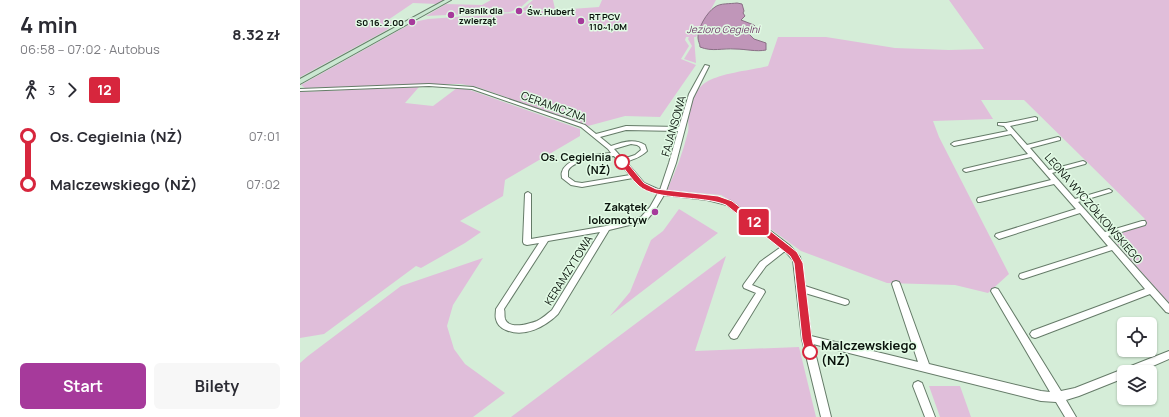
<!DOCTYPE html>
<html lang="pl">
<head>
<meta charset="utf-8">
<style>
	body { margin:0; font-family:Manrope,sans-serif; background:#f7f7f7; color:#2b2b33; height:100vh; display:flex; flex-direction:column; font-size:15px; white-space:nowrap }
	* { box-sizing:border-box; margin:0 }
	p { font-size:13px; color:#7c7c81 }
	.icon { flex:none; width:22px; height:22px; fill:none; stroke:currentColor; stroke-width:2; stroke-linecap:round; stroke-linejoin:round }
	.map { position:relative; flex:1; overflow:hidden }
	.sheet { display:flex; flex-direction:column; background:#fff; width:300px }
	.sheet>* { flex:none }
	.badge { padding:0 8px; border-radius:3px; font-size:14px; line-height:26px }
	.fabs { position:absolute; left:817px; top:317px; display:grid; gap:8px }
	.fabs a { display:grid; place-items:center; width:40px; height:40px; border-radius:6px; background:#fff; box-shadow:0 1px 3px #0004; font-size:20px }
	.map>.badge { position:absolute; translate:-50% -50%; box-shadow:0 0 0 2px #fff }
	.legs { display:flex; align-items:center; gap:6px; height:44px; padding:0 20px; font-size:13px }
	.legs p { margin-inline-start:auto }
	.summary { display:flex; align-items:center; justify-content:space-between; height:68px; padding:0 20px }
	h1 { font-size:22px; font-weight:700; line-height:30px }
	.primary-button { display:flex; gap:8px; margin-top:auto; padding:8px 20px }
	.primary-button a { flex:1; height:46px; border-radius:6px; background:#a63a9b; color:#fff; font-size:16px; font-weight:700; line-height:46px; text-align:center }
	.primary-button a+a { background:#f7f7f7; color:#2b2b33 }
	ul { padding:0 20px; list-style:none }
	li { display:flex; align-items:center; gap:14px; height:48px; font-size:15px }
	li i { display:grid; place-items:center; width:6px; height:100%; margin:0 5px; background:currentColor }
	li i::after { content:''; width:10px; height:10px; margin:-5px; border:3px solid; border-radius:50%; background:#fff }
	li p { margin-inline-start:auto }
	li:first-child i { background:linear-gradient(#0000 50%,currentColor 0) }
	li:last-child i { background:linear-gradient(currentColor 50%,#0000 0) }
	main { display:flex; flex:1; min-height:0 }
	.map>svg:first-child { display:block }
</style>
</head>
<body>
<main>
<section class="sheet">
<div class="summary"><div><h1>4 min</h1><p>06:58 – 07:02 · Autobus</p></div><b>8.32 zł</b></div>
<div class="legs"><svg class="icon" aria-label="walk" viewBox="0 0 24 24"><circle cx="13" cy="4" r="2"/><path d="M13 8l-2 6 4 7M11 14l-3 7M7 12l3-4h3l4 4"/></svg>3<svg class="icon" aria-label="forward" viewBox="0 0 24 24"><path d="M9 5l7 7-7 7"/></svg><b class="badge" style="background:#d7263d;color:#fff">12</b></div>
<ul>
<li><i style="color:#d7263d"></i><b>Os. Cegielnia (NŻ)</b><p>07:01</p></li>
<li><i style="color:#d7263d"></i><b>Malczewskiego (NŻ)</b><p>07:02</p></li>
</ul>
<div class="primary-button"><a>Start</a><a>Bilety</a></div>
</section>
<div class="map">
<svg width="869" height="417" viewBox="0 0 869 417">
	<rect width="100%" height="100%" fill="#d5edd8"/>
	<path fill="#e0beda" d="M0 0H145L137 4 113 3 88 20 97 22 85 31 0 77Z
		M191 0H229L221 7 210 12 126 16 146 4 182 5Z
		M233 0H253L255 9 220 11Z
		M302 0H416L396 37H394L396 63 384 59 392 46 388 39 389 37H386L385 40 389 46 381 59 396 65 360 117 325 116 288 126 177 87 161 84H122L5 88 1 85 114 22 128 19 299 7Z
		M649 0H869V305L812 238 845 219 724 100H681L693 119 633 121 639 137 709 274 688 293 655 285 587 283 501 251 439 206 421 195 367 190C376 171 383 152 388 132 389 127 388 122 388 117 389 103 396 87 408 81 422 73 451 70 468 66L478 37H526L595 48 649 50 684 49Z
		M119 87 105 103 133 106 157 88 170 90 280 129V136L205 180 203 196 160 221 181 232 165 243 121 268 116 266 24 334 0 338V92Z
		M379 209 418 233 310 316 330 292 351 240 363 231Z
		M426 256 395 351 499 347 516 417H211Z
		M183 258 153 305 147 326 154 349 165 364 205 393 173 417H0V363L8 356 101 286Z
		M629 386H660L671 417H640Z"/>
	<path fill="#c096b9" stroke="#896f85" d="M437 3 442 4 444 11 443 13 445 16 441 20 454 25 459 31 449 34 454 39 466 43V50C456 52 446 49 435 49 423 48 412 52 400 47 400 44 398 41 398 38 397 29 407 12 415 7 420 3 430 4 437 3Z"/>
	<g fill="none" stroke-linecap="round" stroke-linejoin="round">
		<g stroke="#657b68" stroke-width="2">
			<path id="minor" d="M405 65 409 66 393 98 376 163 366 191 407 196 431 201 489 245 500 257 505 286 548 300 549 302 548 304 545 305 505 293 511 336 618 362 592 284 593 282 596 281 599 282 600 284 629 364 741 391 750 392 691 291 692 289 695 288 698 289 761 391 775 388 869 351V359L839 372H824V378L779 396 766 400 776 417H765L756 402 741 401 513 344 531 417H521L502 339 493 260 485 251 466 266 452 285 464 290 465 292 437 338 434 339 431 338 429 335 431 332 456 293 444 288 443 286 444 284 460 262 481 247 427 205 407 200 364 195 355 210 346 221 309 230 258 314C245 327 224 338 206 330 201 328 197 324 196 319 195 316 196 312 196 309L239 243 227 245 224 244 223 242 225 194 226 193 228 192 231 194V239L306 226 341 217 350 207 358 193C348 190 340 186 333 178L282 187 271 185 262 178C262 176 261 174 262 172 266 157 298 154 311 153L308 149 281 127 172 89 129 86 0 91V89L129 84 173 87 285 125 296 134 326 126 379 127 389 94ZM326 130 378 131 369 163 360 190 344 183 326 162C334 159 341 157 347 151L345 145C334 138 323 142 311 146L300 137ZM331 144 337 145 340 147 341 150 335 155 323 159 314 149ZM314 156 330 175 282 183 275 182 268 177C268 176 268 172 268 171 273 159 304 157 314 156ZM300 232 252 310C247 314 243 318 237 321 229 324 209 330 205 319 204 316 205 312 204 309L248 241Z
				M735 117 737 118V120L710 126 727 145 758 137 760 138V140L730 148 749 170 783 161 785 162 786 163 785 164 752 173 775 199 809 189 812 191 811 192 778 202 805 232 842 221H845L846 223 845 225 808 236 869 304V313L866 312 850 294 738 337 735 338 732 337 730 334 732 331 845 289 812 250 723 279 720 278 719 276 720 274 808 246 780 213 699 239 695 236 696 234 776 209 754 184 680 202H678L677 200 678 198 751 180 731 157 666 172 664 171 663 170 664 169 728 154 711 134 654 146 651 144 654 142 708 131 704 126 698 125V123H706Z
				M618 381 622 383 635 417H625L613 386 614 383Z"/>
		</g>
		<g stroke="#657b68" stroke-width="2">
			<path id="secondary" d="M145 0H151L0 84V79Z"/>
		</g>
		<use href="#minor" fill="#fff" fill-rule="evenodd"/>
		<use href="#secondary" fill="#cae8d1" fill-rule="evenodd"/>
	</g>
	<path fill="#d7263d" stroke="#fff" d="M322 159 325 160 344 183 356 189 418 196 432 201 497 252 503 263 512 339 515 352 514 355 510 356 506 355 502 339 494 263 490 256 426 205C402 195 356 201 339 186 331 179 325 169 319 162Z"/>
	<g fill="#a63a9b" stroke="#e2fbe5" stroke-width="1.5">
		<circle cx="219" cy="11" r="4"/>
		<circle cx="151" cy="15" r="4"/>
		<circle cx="281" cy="21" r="4"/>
		<circle cx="112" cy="22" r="4"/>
		<circle cx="355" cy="212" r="4"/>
	</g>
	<g fill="#fff" stroke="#d7263d" stroke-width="2">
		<circle cx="322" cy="162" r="7"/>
		<circle cx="510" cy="352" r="7"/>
	</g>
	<g text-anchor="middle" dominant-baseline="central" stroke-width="3" stroke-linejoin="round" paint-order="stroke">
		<g font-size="9" font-weight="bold" fill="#0a130c" stroke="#e2fbe5" text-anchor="start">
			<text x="159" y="10">Pasnik dla<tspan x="159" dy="10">zwierząt</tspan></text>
			<text x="227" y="11">Św. Hubert</text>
			<text x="289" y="16">RT PCV<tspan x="289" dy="10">110 ̴ 1,0M</tspan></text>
			<text x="104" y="22" text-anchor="end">S0 16. 2.00</text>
		</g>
		<g font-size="10" font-style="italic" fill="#703b69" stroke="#e2fbe5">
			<text x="423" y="29">Jezioro Cegielni</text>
		</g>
		<g font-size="11" fill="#0a130c" stroke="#e2fbe5">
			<text transform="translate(254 106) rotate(20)">CERAMICZNA</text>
			<text transform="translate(373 126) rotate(-74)">FAJANSOWA</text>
			<text transform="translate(794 208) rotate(49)">LEONA WYCZÓŁKOWSKIEGO</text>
			<text transform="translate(268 270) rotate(-58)">KERAMZYTOWA</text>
		</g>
		<g font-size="11" font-weight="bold" fill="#0a130c" stroke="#e2fbe5" text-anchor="end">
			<text x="311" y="156">Os. Cegielnia<tspan x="311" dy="13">(NŻ)</tspan></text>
		</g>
		<g font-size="11" font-weight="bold" fill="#0a130c" stroke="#e2fbe5" text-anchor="end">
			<text x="347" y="206">Zakątek<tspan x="347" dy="13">lokomotyw</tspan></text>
		</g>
		<g font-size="13" font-weight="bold" fill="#0a130c" stroke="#e2fbe5" text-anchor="start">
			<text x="521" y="345">Malczewskiego<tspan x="521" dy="15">(NŻ)</tspan></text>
		</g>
	</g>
</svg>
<div class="fabs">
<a><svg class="icon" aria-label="locate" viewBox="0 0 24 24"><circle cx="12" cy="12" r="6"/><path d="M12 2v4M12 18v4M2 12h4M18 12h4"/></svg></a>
<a><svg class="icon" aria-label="layers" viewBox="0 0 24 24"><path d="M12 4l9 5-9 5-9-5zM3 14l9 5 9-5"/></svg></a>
</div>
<b class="badge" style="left:454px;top:222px;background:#d7263d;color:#fff">12</b>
</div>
</main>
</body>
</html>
